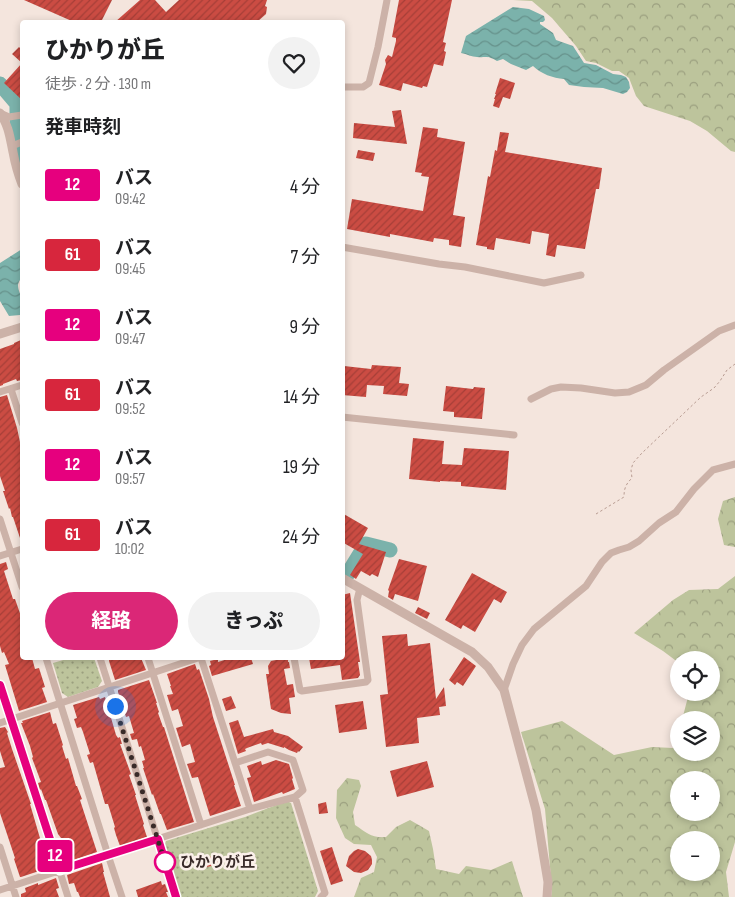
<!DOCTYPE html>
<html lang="ja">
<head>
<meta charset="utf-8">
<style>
	body { margin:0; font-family:"Sofia Sans Condensed","Noto Sans JP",sans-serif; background:#f2f2f2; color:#202124; height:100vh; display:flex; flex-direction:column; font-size:19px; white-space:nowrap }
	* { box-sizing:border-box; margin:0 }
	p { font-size:16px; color:#757577 }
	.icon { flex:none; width:28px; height:28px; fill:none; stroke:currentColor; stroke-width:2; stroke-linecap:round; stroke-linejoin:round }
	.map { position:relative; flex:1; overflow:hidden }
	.panel { position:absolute; left:20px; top:20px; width:325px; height:640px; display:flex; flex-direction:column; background:#fff; border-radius:5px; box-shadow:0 2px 8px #0003 }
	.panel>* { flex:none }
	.badge { padding:0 10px; border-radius:4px; font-size:18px; line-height:32px }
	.tools { position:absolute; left:670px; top:651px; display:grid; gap:10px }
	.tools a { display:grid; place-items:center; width:50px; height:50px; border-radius:50%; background:#fff; box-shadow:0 2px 8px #0003; font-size:25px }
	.you { position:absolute; width:25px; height:25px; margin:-12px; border:4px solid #fff; border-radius:50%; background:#1a73e8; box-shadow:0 0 0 8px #1a73e833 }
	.map>.badge { position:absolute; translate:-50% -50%; box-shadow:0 0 0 2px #fff }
	h2 { padding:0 25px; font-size:19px; line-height:45px }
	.round { display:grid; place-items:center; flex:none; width:52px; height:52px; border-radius:26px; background:#f2f2f2 }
	.headline { display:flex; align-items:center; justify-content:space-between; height:85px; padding:0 25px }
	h1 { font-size:24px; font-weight:800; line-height:38px }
	.primary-button { display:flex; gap:10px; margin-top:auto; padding:10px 25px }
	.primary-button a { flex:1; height:58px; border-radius:30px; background:#db2777; color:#fff; font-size:20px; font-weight:800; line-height:58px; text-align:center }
	.primary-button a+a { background:#f2f2f2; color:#202124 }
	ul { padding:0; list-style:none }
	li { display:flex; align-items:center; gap:15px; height:70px; padding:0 25px }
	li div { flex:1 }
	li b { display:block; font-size:19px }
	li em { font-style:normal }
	li .badge { min-width:55px; font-weight:700; text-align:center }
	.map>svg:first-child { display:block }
</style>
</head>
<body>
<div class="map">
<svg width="735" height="897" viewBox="0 0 735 897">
	<defs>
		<pattern id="forest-crowns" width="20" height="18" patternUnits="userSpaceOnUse" patternTransform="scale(1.25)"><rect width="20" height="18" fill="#bdc49c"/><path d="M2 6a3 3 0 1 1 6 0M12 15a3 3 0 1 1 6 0" fill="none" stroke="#9b9f7f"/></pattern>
		<pattern id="park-dots" width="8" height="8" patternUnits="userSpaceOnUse" patternTransform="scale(1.25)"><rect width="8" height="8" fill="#bdc49c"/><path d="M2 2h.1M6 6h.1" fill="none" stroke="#9b9f7f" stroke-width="1.8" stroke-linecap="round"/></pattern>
		<pattern id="water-waves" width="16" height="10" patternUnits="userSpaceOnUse" patternTransform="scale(1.25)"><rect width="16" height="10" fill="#7bb2ab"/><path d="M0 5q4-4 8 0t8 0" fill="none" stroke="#66918b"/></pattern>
		<pattern id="building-hatch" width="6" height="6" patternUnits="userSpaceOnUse" patternTransform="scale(1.25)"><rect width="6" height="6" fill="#cb4c43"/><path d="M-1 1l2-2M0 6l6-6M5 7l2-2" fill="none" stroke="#a63f38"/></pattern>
	</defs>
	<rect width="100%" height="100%" fill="#f4e5dd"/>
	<path fill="url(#forest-crowns)" fill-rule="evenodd" d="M513 0H735V152L731 151 707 131 690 121 644 106 636 96 629 78 619 71H612L596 63 586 61 576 46 552 18 532 1Z
		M735 497V547L724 545 718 519 723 501Z
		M735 576V842L726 872 729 897H551L552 890 545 809 521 732 562 721 614 755 652 747 673 748 679 731V752H711V720H682L689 693 711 692V660H679V663L663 651 634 633 673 600 689 590 718 589ZM679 780H711V812H679ZM679 840H711V872H679Z
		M347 778 359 780 361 786 353 812 355 825C367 833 371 838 386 837L396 827 410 820 429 831 433 849 436 869 459 874 466 866 491 870 512 861 523 897H354L361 878 374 872 377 857 371 845 354 844 345 838 336 818 337 790Z"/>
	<path fill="url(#park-dots)" d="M70 658H94L102 681 98 687 68 697 62 693 53 663Z
		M287 801 291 803 318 891 315 897H181L164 847 166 841 245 817Z"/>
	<path fill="url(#water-waves)" d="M513 7 529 9 544 16 545 20 543 22H540V24L553 33 556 40 573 46 584 63 596 65 613 74 621 75 626 77 629 82 630 88 627 92 623 94 603 88 584 87 569 85 564 79C553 78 541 74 533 66L526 70 511 64 503 59 497 61C486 55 488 58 477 57 472 57 467 54 461 53L466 36Z
		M22 249C23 257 24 266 22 274 22 278 19 280 18 285 18 291 21 294 22 300 24 305 21 310 20 315L9 316 0 301V263Z"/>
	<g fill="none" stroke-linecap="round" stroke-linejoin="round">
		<path stroke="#7bb2ab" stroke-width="15" d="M0 84 17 104V150L22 166
			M342 575H347L366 544 390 550"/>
	</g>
	<path fill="url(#building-hatch)" d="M24 0H112L101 22H74Z
		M140 0H155L166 12 179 0H267L265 6 267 7 266 14 257 22H115Z
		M399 0H452L443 42 446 43 444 51 446 52 443 66 434 64 427 87 423 86 422 88 403 83 401 91 379 85 386 64 385 60 388 55 392 57 396 41V38L392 37Z
		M19 47 22 50V100L4 83 22 63 12 54Z
		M500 78 515 83 510 99 503 97 499 108 493 106 495 99H494L496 94H495Z
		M401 110 407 144 353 138 354 123 395 127 392 111Z
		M423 127 438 129 437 137 465 142 453 215 465 217 461 247 449 245V240L434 238 433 242 390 234V237L347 229 352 199 423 211 429 177 421 176 422 173 415 172Z
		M500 132 509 133 505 152 602 168 599 189H596L585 249 557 245 555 257 546 255 549 234 532 231 530 244 496 238 494 250 487 249V247L476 245 488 176 490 177 495 150 497 151Z
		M358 150 375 153 373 161 356 158Z
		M21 340 22 345V380L17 381 16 379 3 384V385L0 386V349L14 344V343Z
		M372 365 401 367 399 383 409 384 407 396 383 394 384 386 367 385 366 397 342 395 344 366 371 369Z
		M446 386 473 389 474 387 485 388 482 419 454 417V412L443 411Z
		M7 395 17 428 20 442 22 441V541H21L13 517H12L10 508 9 509 3 491H5L0 476V397Z
		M413 438 444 441 442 464 462 465 464 448 509 451 506 490 461 486V482L440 481V482L409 479Z
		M342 513 368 528 359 544 386 552 378 577 372 574 370 576 361 571 356 579 350 575 363 554 342 542Z
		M399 559 427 566 418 601 395 594 393 600 388 597 389 591 388 590Z
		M6 562 8 569 4 571 13 599H15L22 619V658H32L35 669 39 668 45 687 42 688 47 702 19 711 5 665 9 664 4 652 2 653 0 646V564Z
		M472 573 507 592 501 603 494 599 475 632 463 625 461 629 445 620Z
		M350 593 360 662H358L360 675 358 678 342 680 340 665 311 669 309 658H342V595Z
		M418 607 430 613 427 619 415 613Z
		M407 634 408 646 430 643 436 699 444 687 446 706 439 707 440 715 417 718 419 743 386 747 380 695 388 694 382 636Z
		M464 657 476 666 463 686 457 682 455 685 449 680Z
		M113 658H141L146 670 115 680 109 661V659Z
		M231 658H251L253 664 212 676 209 666 211 665 210 661 218 659V662Z
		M276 658H288V662H289L290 668 284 669 287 685 293 684 295 697 289 698 291 714 281 713 271 709 266 674H269L268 666 271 661 276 660Z
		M195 664 197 670 199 669 209 699 213 717 235 785H234L241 806 210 816 198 777 192 778 187 764 195 762 190 744 182 747 176 728 183 726 178 709 172 711 167 695 173 694 170 686H171L167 674Z
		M149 680 157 703H156L159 712 158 713 163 727H164L194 822 167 830 161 814H160L153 794 152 795 143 768H144L142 761 145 760 141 746 139 747 137 739 132 740 130 734 134 733 129 716 126 717 118 692V690Z
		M231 696 236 708 226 711 222 699Z
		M99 697 100 699 105 697 116 735 118 738 120 737 122 744H120L131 774 129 775 136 795H135L144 824 143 825 147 837 120 846 116 835 114 828 115 827 108 804H105L93 762 90 763 87 755 90 754 83 732 81 727 77 728 74 719 77 718 73 705Z
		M363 701 367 729 339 733 335 705Z
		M50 712 53 724 56 723 63 745 62 746 66 759 68 758 76 786H77L82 799 80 800 97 852 67 862 63 851 65 850 61 838 58 834 46 800H45L41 789 40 790 38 783 41 782 32 758 33 757 30 746 21 723H23L22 721Z
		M238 720 244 737 273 729 274 732 288 736 303 747 299 752 298 751 297 753 289 750 284 747V748L268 743 262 745 261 743 247 748 245 749 246 751 238 754 229 723Z
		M5 727 8 732 7 733 12 749 31 804H30L42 845 51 867 21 877H20L14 859 15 858 0 813V768L5 767 0 751V728Z
		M276 760 289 764 293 778 292 779 295 789 283 794 282 792 254 802 247 778 251 777 247 766 261 761 262 765Z
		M427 761 434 787 397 797 390 771Z
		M326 802 328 813 319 814 318 804Z
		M332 847 343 881 331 885 320 851Z
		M358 849 365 851 371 856 372 860V864L368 870 361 873 354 872 346 866 349 856 354 851Z
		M217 855 219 864 203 868 201 859Z
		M102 863 104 872H103L110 897H80L78 892H77L74 883 69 884 67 875Z
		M56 878 59 888 56 889 59 897H21V894L26 892 25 888 38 883V885Z
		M161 881 162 885 165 884 168 892H166L168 897H138L136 890Z"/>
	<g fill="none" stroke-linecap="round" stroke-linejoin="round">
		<path stroke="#b89c92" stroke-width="1" stroke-dasharray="2.5 2.5" stroke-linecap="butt" d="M596 514 624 497C624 488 626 484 632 478L631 470 633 463 642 453 701 397 714 388 720 381 727 370 735 364"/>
		<path stroke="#ccb2a8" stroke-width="7" d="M342 87H363L369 83 378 47 387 0
			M0 113 9 117 22 115
			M12 146 22 142
			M342 247 439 264 465 267 544 283 581 275
			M11 389 22 423
			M0 392 22 385
			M531 399 551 389 561 387 581 388 615 393 629 392 646 385 664 370 719 331 735 325
			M342 417 514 435
			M0 519 22 587
			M0 556 22 549
			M46 658 108 855 122 897
			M100 658 176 897
			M148 658 201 825
			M201 658 250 809
			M294 658 300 690 302 691 366 682 368 680 357 600 360 588
			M0 685 68 897
			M504 690 513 664 522 645 534 629 586 586 602 562 611 553 619 550 629 547 639 541 659 523 676 512 694 489 713 470 735 464
			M0 723 198 658
			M295 797 325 893 321 897
			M0 847 16 897
			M0 890 250 809 295 797 303 790 293 760 268 752 235 763"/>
		<path stroke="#ccb2a8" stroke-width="9" d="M0 113C9 126 10 138 13 152 15 163 18 174 22 184
			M0 334 22 327
			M342 578 472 652 488 667 504 690 536 810 548 882 547 897"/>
	</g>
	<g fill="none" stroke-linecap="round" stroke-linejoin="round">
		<g stroke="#fff" stroke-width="11">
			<path id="line" d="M0 685 60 870 158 839 176 897"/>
		</g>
		<use href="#line" stroke="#e6007e" stroke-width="8"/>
		<path stroke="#392b29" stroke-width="5" stroke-dasharray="0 9" d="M115 706 165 862"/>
	</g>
	<circle fill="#fff" stroke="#e6007e" stroke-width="2.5" cx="165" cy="862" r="10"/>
	<g text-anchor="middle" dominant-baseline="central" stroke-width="5" stroke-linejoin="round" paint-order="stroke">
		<g font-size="15" font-weight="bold" fill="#392b29" stroke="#fbf0ea" text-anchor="start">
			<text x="180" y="862">ひかりが丘</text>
		</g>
	</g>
</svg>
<div class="tools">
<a><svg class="icon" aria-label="locate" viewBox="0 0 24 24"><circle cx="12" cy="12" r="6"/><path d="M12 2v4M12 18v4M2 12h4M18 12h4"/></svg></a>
<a><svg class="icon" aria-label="layers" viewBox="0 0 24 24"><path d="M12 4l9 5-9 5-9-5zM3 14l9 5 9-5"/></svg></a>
<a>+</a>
<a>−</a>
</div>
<div class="you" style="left:115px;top:706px"></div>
<b class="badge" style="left:55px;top:856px;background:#e6007e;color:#fff">12</b>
<section class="panel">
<div class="headline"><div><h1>ひかりが丘</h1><p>徒歩 · 2 分 · 130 m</p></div><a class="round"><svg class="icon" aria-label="heart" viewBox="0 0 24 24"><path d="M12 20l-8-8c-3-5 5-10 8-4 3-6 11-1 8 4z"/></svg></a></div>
<h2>発車時刻</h2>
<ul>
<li><span class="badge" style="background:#e6007e;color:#fff">12</span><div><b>バス</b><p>09:42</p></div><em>4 分</em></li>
<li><span class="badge" style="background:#d7263d;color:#fff">61</span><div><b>バス</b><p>09:45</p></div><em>7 分</em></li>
<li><span class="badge" style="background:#e6007e;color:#fff">12</span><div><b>バス</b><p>09:47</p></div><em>9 分</em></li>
<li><span class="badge" style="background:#d7263d;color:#fff">61</span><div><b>バス</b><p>09:52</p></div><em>14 分</em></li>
<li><span class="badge" style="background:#e6007e;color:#fff">12</span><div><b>バス</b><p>09:57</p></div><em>19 分</em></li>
<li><span class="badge" style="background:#d7263d;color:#fff">61</span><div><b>バス</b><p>10:02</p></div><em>24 分</em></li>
</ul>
<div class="primary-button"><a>経路</a><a>きっぷ</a></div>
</section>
</div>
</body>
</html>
